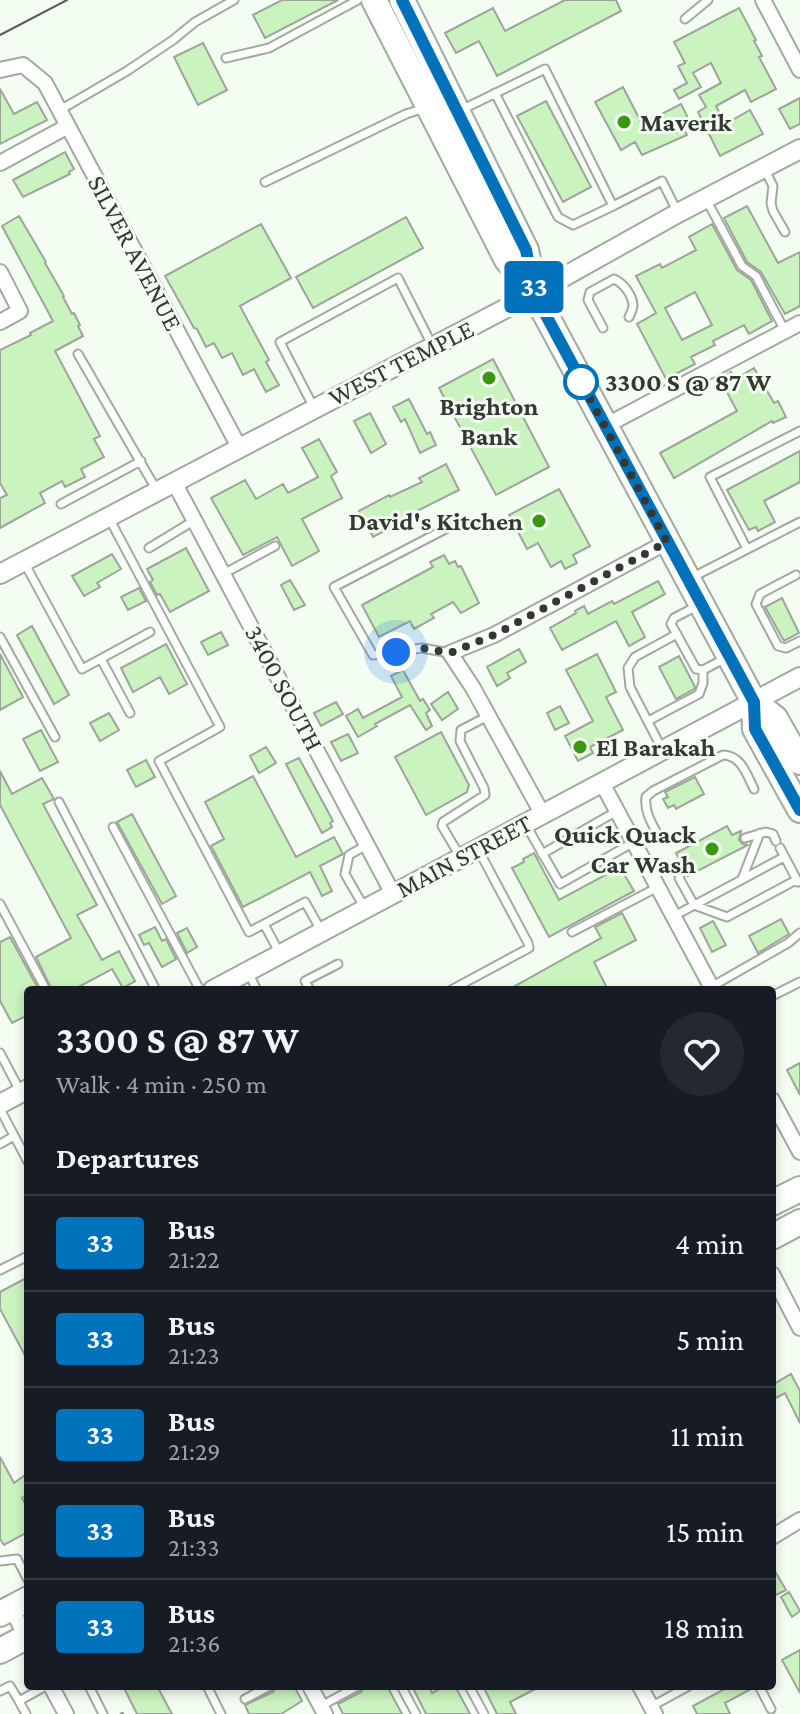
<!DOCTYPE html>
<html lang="en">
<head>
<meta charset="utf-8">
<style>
	body { margin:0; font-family:"Crimson Pro",serif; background:#242831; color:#f1f3f6; height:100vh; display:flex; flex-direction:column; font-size:30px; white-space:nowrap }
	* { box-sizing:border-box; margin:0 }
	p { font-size:26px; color:#9ea1a6 }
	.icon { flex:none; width:44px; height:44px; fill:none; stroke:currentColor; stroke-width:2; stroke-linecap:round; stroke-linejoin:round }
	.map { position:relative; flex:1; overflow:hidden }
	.sheet { position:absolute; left:24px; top:986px; width:752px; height:704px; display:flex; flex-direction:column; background:#171b24; border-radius:8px; box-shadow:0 4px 12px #0003 }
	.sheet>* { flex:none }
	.badge { padding:0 16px; border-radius:6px; font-size:28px; line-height:52px }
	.you { position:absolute; width:40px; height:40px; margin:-20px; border:6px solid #fff; border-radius:50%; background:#1a73e8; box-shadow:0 0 0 12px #1a73e833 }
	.map>.badge { position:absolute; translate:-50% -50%; box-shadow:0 0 0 4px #fff }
	h2 { padding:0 32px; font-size:30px; line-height:72px }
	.round { display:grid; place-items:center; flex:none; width:84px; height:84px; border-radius:42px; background:#242831 }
	.summary { display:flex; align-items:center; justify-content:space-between; height:136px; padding:0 32px }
	h1 { font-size:38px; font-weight:700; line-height:60px }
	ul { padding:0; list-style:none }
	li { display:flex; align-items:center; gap:24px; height:96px; padding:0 32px; border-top:2px solid #363941 }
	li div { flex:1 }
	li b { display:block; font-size:30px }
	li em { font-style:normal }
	li .badge { min-width:88px; font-weight:700; text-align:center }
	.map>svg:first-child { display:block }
</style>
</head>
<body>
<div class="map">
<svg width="800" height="1714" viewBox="0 0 800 1714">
	<rect width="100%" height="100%" fill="#f4fdf1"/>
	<path fill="#cbf3bf" stroke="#9da59b" stroke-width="2" fill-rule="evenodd" d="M282 0H338L265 38 253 15Z
		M565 0H616L621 11 497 76 479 41 456 53 445 33 493 8 505 31Z
		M739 8 756 40 754 41 762 56 759 57 776 89 751 102 745 90 716 106 725 124 750 110 763 134 720 156 698 112 706 107 699 95 721 83 711 63 693 73 701 87 679 99 674 90 687 83 678 66 685 63 674 42Z
		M203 43 227 90 198 105 174 57Z
		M623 87 642 124 681 104 690 122 682 126 687 135 642 155 635 142 621 150 595 102Z
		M0 89 14 114 37 102 47 120 0 144Z
		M800 98V124L790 129 779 109Z
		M546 101 591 187 563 202 517 116Z
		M65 152 74 169 69 172 70 174 23 197 13 180Z
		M747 206 778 263 800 252V306L785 314 761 272 747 262 724 218Z
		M19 216 46 262 45 263 64 296 63 297 72 314 74 313 80 325 78 326 83 336 55 351 100 436 94 439 104 457 81 469 85 477 65 487 62 481 40 493 45 503 0 528V498L7 495 0 483V350L31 335 30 333 53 321 2 226Z
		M406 217 423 248 313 308 296 277Z
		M261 224 291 278 240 306 269 360 266 362 279 385 266 392 254 369 243 375 232 353 222 358 214 343 206 347 197 329 194 328 165 276Z
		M712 224 737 270 751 280 772 321 749 334 744 325 713 341 715 345 691 357 695 364 666 379 637 324 656 313 636 276 660 264 662 268 696 250 689 237ZM695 292 712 325 682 340 665 308Z
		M493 359 549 467 496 495 439 388Z
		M754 368 774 403 778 401 786 417 773 423 772 421 674 478 660 453 737 411 720 379 731 372 735 379Z
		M409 399 427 434 430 432 436 445 420 453 405 419 401 422 393 407Z
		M370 413 386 444 371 453 354 421Z
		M319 439 337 472 331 476 342 498 302 519 319 551 292 566 277 537 243 555 211 498 245 480 256 499 283 484 288 493 318 477 302 448Z
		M800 451V482L764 501 775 522 758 531 756 527 749 530 727 490Z
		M446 464 459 490 401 519 402 522 373 537 359 511 389 495 390 497 422 482 419 478Z
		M559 489 590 546 573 555 577 563 565 569 561 561 551 567 538 543 527 549 509 515Z
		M186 548 209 591 170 612 160 594 157 595 150 582 153 580 147 569Z
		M112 554 121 569 97 583 100 587 84 596 72 576Z
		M444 555 449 564 455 561 458 567 461 566 479 603 461 613 453 602 431 614 434 618 414 629 410 621 379 637 362 605 433 567 430 562Z
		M290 580 305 605 294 610 281 585Z
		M658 581 665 594 632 612 645 637 629 646 616 621 562 650 550 628 576 613 575 611 584 606 588 614 612 601 614 604Z
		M139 588 146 601 128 610 121 597Z
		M782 598 799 633 784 641 765 607Z
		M32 626 69 695 54 704 17 635Z
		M221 632 228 645 208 655 201 642Z
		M166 644 187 684 169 694 160 677 133 692 121 668Z
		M519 649 526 662 507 673 510 678 497 686 487 667Z
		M0 654 23 697 0 710Z
		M597 654 616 692 606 697 623 730 590 747 593 753 578 761 565 736 593 721 566 670Z
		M679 656 695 687 694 689 676 699 659 667Z
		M403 670 420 701 423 699 430 710 426 713 432 726 426 730 410 705 375 724 377 726 358 737 346 716 358 709 363 718 402 697 391 676Z
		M448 692 458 709 442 720 431 704Z
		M336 702 343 714 321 726 314 713Z
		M560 706 569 723 555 730 547 713Z
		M109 713 119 730 100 741 90 723Z
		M41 730 58 762 40 771 23 739Z
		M441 732 469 785 467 792 426 815 395 757Z
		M348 734 358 753 341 761 331 742Z
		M266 747 276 763 259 773 250 756Z
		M299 758 333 821 330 823 332 827 322 833 286 764Z
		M146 760 155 777 136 787 127 770Z
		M0 771 12 794 42 778 54 799 43 804 97 905 77 915 102 960 119 951 135 981 123 988 112 969 73 990H52L36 957 71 938 0 805Z
		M253 776 296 857 334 837 343 854 320 866 332 891 322 896 310 872 243 907 211 846 224 839 205 802Z
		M695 777 704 794 676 809 674 805 668 808 663 799 668 797 665 792Z
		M132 814 176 896 162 904 117 822Z
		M727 826 732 835 741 831 739 840 743 844 748 845 688 876 690 867 686 863H681L676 853Z
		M534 853 559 900 620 867 634 891 549 937 512 868 524 862 523 859Z
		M622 913 636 940 594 962 608 990H508L601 938 595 927Z
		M781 919 789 934 758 953 749 936Z
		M713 921 726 945 712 952 700 928Z
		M155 927 162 941 166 939 176 959 162 967 149 943 144 945 139 935Z
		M187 928 197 947 187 953 177 933Z
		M10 937 39 990H28V1015L12 1023 0 1001V942Z
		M800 1063V1095L787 1070Z
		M28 1277V1361L0 1309V1292Z
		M791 1374 800 1391V1423L785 1393 772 1400V1385Z
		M0 1457 14 1483 28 1473V1494L22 1498 28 1509V1532L4 1545 0 1539Z
		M772 1566 786 1590 772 1597Z
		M789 1592 800 1611 792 1617 781 1597Z
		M800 1650V1693L782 1660Z
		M123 1686H157L172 1714H137Z
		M276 1686H294L302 1701 281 1714H249L245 1705 273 1692Z
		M364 1686H387L402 1714H343L338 1704 361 1692Z
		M412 1686H429L432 1693 445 1686H455L470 1714H426Z
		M483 1686H541L510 1702 516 1714H497Z
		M730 1686H753V1688L725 1703 730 1714H697L693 1706Z"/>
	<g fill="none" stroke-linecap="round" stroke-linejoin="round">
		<g stroke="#a1aa9f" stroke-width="11">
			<path id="service" d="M685 19 708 0
				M226 58 269 48 358 0
				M495 93 558 217 573 225 613 206
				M60 110 127 71 173 40 195 22 234 0
				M461 110 545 69 613 206 662 181 677 211
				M765 170 773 186 771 203 773 211 785 232
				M265 182 406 114 425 108
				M707 201 742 266 756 276 785 331
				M603 328 588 300 590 292 614 279C623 283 632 294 633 305 633 309 631 313 629 317
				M78 354 156 489
				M314 408 280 342 398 278 432 345
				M61 504 141 461
				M109 518 220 727 159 761 249 932 264 924
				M149 548 195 520
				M747 549 710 477 800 431
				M25 564 82 669 150 632
				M223 574 275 546
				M796 575 760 594 756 604 778 646 786 648 800 641
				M693 577 800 522
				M699 605 674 618 671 624 696 669 703 670
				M0 637 55 737
				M450 653 422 648 373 655 334 587 455 524
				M101 659 130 713
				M703 670 726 658
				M648 721 699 694 703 683V670
				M662 749 630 687 628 668 635 657 677 634
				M59 802 156 990
				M526 825 560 884 634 842
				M113 827 200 990
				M745 838 766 832 773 834 776 841
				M660 839C653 825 644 813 646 797L653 791 723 755C741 755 747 775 754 789
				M780 848 798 882
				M542 854 617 811
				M461 858 442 826 443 822 485 795 484 788 460 741 461 730 488 716
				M684 869 681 872 679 878 694 905 727 917 796 880
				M742 879 760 833
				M0 904 46 990
				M364 907 345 874 349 855 367 845
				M674 916 784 857
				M572 932 658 887
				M279 952 264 924 305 902 322 932
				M249 974 257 990
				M711 987 788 943 800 933
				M310 990 305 981 338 964
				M451 990 529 948 528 943 479 851
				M774 995 800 982
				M0 1053 20 1091
				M0 1109 28 1162
				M0 1144 14 1136
				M0 1270 28 1256
				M0 1561 17 1559 28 1580
				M89 1686 103 1714
				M207 1686 221 1714
				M401 1686 416 1714
				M469 1686 484 1714
				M759 1686 771 1709
				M0 1691 10 1686 19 1701
				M245 1699 270 1686
				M321 1706 358 1686
				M652 1706 689 1686
				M26 1714 19 1701 46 1686"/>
		</g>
		<g stroke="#a1aa9f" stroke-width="18">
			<path id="minor" d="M763 0 800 70
				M0 70 23 65 45 83 239 447
				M0 163 68 126
				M0 272 20 311 0 322
				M605 426 800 323
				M174 482 393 894
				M602 783 713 990
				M543 815 473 688 450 653 494 635 667 542
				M772 1100 800 1152
				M772 1274 800 1328
				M772 1537 800 1520
				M11 1608 28 1640
				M51 1686 66 1714
				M310 1686 325 1714
				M640 1686 655 1714"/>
		</g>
		<g stroke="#a1aa9f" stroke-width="22">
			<path id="tertiary" d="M0 574 535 293 678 213 800 149
				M213 990 800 677
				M0 1104 28 1089"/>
		</g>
		<g stroke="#a1aa9f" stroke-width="28">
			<path id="primary" d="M374 0 507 260 534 292
				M402 0 526 250 535 293 541 306 754 702 775 718 800 762
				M754 702 755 729 800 810
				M772 1203 800 1189
				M772 1237 800 1222
				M0 1614 28 1599
				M0 1651 28 1636"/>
		</g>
		<path stroke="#8b9189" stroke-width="2" stroke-dasharray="4 4" stroke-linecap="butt" d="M120 1714 125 1712"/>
		<use href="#service" stroke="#fff" stroke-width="7"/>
		<use href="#minor" stroke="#fff" stroke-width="14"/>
		<use href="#tertiary" stroke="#fff" stroke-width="18"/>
		<use href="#primary" stroke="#fff" stroke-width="24"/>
		<path stroke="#595e58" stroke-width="2" d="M0 35 67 0"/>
	</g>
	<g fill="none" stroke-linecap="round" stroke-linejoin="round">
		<g stroke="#fff" stroke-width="18">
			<path id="line" d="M402 0 526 250 535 293 541 306 754 702 755 729 800 810"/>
		</g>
		<use href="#line" stroke="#0072bc" stroke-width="12"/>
		<path stroke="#343833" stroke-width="8" stroke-dasharray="0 14.4" d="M396 652 422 648 450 653 494 635 667 542 581 382"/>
	</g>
	<g fill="#3d960f" stroke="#f4fdf1" stroke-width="3">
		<circle cx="624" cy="122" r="8"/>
		<circle cx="489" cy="378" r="8"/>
		<circle cx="539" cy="521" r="8"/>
		<circle cx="580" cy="747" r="8"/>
		<circle cx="712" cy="849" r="8"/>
	</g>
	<circle fill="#fff" stroke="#0072bc" stroke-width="4" cx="581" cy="382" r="16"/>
	<g text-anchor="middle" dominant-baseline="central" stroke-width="6" stroke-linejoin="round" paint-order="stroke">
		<g font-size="26" font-weight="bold" fill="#343833" stroke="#f4fdf1" text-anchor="start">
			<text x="640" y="122">Maverik</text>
			<text x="489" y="406" text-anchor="middle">Brighton<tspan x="489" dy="30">Bank</tspan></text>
			<text x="523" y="521" text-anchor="end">David's Kitchen</text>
			<text x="596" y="747">El Barakah</text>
			<text x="696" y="834" text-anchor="end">Quick Quack<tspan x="696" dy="30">Car Wash</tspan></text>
		</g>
		<g font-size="26" fill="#343833" stroke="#f4fdf1">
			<text transform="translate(135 253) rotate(62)">SILVER AVENUE</text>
			<text transform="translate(401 363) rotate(-27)">WEST TEMPLE</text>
			<text transform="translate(284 688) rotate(62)">3400 SOUTH</text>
			<text transform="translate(464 856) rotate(-28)">MAIN STREET</text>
		</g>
		<g font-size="26" font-weight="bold" fill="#343833" stroke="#f4fdf1" text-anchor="start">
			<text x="605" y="382">3300 S @ 87 W</text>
		</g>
	</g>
</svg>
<div class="you" style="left:396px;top:652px"></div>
<b class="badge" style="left:534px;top:287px;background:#0072bc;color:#fff">33</b>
<section class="sheet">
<div class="summary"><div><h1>3300 S @ 87 W</h1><p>Walk · 4 min · 250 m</p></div><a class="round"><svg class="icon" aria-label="heart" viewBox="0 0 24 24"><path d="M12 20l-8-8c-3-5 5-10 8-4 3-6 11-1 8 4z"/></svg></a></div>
<h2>Departures</h2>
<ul>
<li><span class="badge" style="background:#0072bc;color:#fff">33</span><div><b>Bus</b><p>21:22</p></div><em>4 min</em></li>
<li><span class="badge" style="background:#0072bc;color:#fff">33</span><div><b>Bus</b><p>21:23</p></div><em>5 min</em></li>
<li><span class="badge" style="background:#0072bc;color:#fff">33</span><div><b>Bus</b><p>21:29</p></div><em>11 min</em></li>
<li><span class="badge" style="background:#0072bc;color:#fff">33</span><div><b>Bus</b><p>21:33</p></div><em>15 min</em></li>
<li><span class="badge" style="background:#0072bc;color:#fff">33</span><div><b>Bus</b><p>21:36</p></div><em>18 min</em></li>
</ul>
</section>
</div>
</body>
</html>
